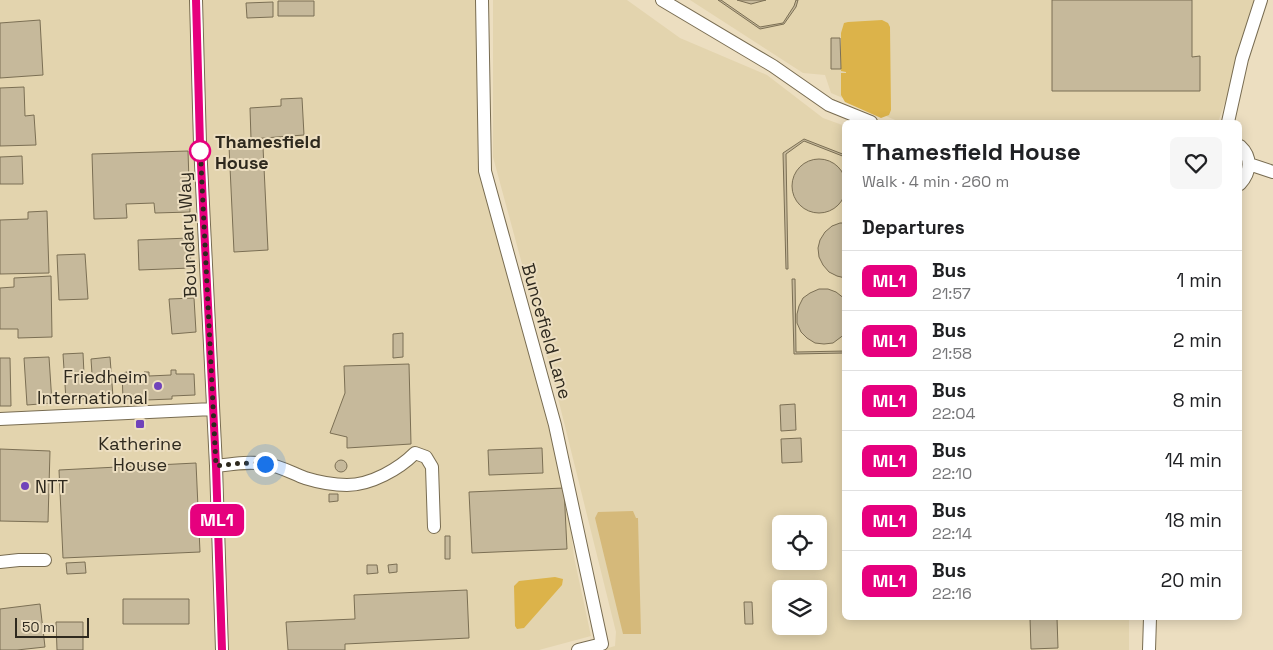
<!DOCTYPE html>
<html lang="en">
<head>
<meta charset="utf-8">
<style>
	body { margin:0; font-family:"Space Grotesk",sans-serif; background:#f6f6f6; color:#202124; height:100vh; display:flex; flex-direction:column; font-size:19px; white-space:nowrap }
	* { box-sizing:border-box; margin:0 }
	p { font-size:16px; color:#757577 }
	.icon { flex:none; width:28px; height:28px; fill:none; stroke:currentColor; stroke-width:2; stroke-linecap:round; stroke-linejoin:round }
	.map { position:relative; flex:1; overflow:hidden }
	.sheet { position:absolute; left:842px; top:120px; width:400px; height:500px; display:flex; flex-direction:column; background:#fff; border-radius:8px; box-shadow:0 2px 12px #0003 }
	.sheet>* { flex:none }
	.badge { padding:0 10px; border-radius:8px; font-size:18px; line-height:32px }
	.tools { position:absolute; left:772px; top:515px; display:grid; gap:10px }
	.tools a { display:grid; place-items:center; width:55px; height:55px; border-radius:8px; background:#fff; box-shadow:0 2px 12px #0003; font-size:25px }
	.scale { position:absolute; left:15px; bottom:12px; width:74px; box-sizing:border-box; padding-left:5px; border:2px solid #2e291e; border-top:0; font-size:14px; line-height:18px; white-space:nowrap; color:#2e291e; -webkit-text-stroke:4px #ecdec0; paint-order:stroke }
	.you { position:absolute; width:25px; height:25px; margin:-12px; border:4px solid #fff; border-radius:50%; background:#1a73e8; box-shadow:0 0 0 8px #1a73e833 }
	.map>.badge { position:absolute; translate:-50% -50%; box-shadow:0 0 0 2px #fff }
	h2 { padding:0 20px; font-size:19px; line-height:45px }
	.round { display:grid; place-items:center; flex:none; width:52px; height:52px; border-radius:8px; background:#f6f6f6 }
	.headline { display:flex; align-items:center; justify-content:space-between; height:85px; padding:0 20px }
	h1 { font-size:24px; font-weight:600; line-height:38px }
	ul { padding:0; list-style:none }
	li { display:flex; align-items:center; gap:15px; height:60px; padding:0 20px; border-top:1px solid #e0e0e0 }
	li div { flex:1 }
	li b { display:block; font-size:19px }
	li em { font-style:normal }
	li .badge { min-width:55px; font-weight:700; text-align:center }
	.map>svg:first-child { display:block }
</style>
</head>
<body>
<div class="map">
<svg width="1273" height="650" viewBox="0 0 1273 650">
	<rect width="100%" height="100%" fill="#ecdec0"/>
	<path fill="#e3d4ae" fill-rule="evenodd" d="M0 0H477L479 174 531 353 567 494 574 557 591 636 539 650H0Z
		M493 0H627L680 38 767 75 823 118 845 126V618H1129V650H601L615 646 616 632 554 382 493 157ZM781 524H819V561H781ZM781 589H819V626H781Z
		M690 0H1261L1218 122H900L831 93 825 75 803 73Z"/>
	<path fill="#d5b97a" d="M633 511 636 518H638L641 634H623L595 518 598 512Z"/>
	<path fill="#dcb34a" d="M882 20 888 23 890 27 891 110 889 115 881 118 845 102 841 95V73H846V72L841 71V33L844 23 848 22Z
		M555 577 563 579 562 585 524 628 517 629 515 626 514 586 519 581Z"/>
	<path fill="#c6b99b" stroke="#7b6f54" d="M718 0H721L760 27 783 23 794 6 796 0H798L796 7 784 24 760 29Z
		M737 0H766L751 4Z
		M1052 0H1192V57L1200 56V91H1052Z
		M278 1H314V16H278Z
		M273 2V17L247 18 246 3Z
		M40 20 43 75 0 78V23Z
		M831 38H840L841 69H831Z
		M24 87 25 116 34 115 36 145 0 146V88Z
		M302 98 304 135 251 139 250 108 281 106V99Z
		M804 139 845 155V157L804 141 786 154 788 269H786L783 153Z
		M229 146 263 147 268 250 234 252Z
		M188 151 190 212 155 213 154 203 126 204 127 218 94 219 92 154Z
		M22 156 23 184H0V157Z
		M792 186a27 27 0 1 1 54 0a27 27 0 1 1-54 0Z
		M47 211 49 273 0 274V220L28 219V212Z
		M840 223H845V278L837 276 829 272 823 265 819 257 818 248 820 240 825 232 832 226Z
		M190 238 191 268 139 270 138 240Z
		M85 254 88 299 59 300 57 255Z
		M51 276 52 337 18 338V329H0V288L14 287V278Z
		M792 279H795L796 352 845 351V353L794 354Z
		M819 289H828L836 292 845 299V334L833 343 824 344 815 343 807 338 801 332 797 323V314L799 306 803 298 810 293Z
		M194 298 196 332 172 334 169 299Z
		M403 333V357L393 358V334Z
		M83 353 84 374H92L91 359 110 357 113 397 66 400 63 354Z
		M49 357 52 403 27 405 24 358Z
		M0 358H10L11 406H0Z
		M409 364 411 444 347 448V437L330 433 345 393 344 366Z
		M171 370H176V374H194L195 395 172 396V399L146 400V398L123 399 122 373 127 372V377L144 376V372H149V376L171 375Z
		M795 404 796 430 781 431 780 405Z
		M801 438 802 462 782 463 781 439Z
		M542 448 543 473 489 475 488 450Z
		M0 449 50 451 48 522 0 521Z
		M335 466a6 6 0 1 1 12 0a6 6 0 1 1-12 0Z
		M196 463 200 552 63 558 59 470Z
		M564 488 567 549 472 553 469 492Z
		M329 494H338V501L329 502Z
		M445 536H450V559H445Z
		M85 562 86 573 67 574 66 563Z
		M397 564V572L389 573 388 565Z
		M367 565H377L378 573 367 574Z
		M467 590 469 638 345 644V650H288L286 622 355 619 354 595Z
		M123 599H189V624H123Z
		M744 602H752L753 624H745Z
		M40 604 45 647 17 650H0V609Z
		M1030 618H1057L1058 648 1031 649Z
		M56 622H83V650H57Z"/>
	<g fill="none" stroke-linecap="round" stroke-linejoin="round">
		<g stroke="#786c51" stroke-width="14">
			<path id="minor" d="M196 0 200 144 216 466 222 650
				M482 0 485 171 555 425 602 644 578 650
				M662 0 773 66 829 105 871 122
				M1228 122 1242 59 1261 0
				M1240 146C1252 157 1251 172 1240 184
				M1249 164 1273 172
				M0 419 213 409
				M216 466C232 464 249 461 266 464 280 466 292 473 305 478 318 482 334 485 347 485 371 485 399 469 415 453L426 457 432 467 434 527
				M0 562 19 560H45
				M1149 650 1150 618"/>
		</g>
		<use href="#minor" stroke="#fff" stroke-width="12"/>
	</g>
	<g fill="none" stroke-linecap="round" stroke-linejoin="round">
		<g stroke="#fff" stroke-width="11">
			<path id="line" d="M196 0 200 144 216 466 222 650"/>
		</g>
		<use href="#line" stroke="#e6007e" stroke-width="8"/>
		<path stroke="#2e291e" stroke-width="5" stroke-dasharray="0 9" d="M200 151V144L216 466 243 463 265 464"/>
	</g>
	<circle fill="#fff" stroke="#e6007e" stroke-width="2.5" cx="200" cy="151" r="10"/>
	<g fill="#7042ba" stroke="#ecdec0" stroke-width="2">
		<circle cx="158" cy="386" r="5"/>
		<rect x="135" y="419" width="10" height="10" rx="2.5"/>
		<circle cx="25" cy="486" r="5"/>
	</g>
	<g text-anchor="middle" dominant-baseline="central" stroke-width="4" stroke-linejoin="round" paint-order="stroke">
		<g font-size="18" font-weight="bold" fill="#2e291e" stroke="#ecdec0" text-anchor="start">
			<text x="215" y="141">Thamesfield<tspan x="215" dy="21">House</tspan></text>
		</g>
		<g font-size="18" fill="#2e291e" stroke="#ecdec0">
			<text transform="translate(187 235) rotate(-93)">Boundary Way</text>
			<text transform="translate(547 331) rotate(74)">Buncefield Lane</text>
		</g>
		<g font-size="18" fill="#2e291e" stroke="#ecdec0" text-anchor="end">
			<text x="148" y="376">Friedheim<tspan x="148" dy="21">International</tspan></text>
			<text x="140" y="443" text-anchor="middle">Katherine<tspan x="140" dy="21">House</tspan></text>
			<text x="35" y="486" text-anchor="start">NTT</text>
		</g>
	</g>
</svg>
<div class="tools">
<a><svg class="icon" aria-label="locate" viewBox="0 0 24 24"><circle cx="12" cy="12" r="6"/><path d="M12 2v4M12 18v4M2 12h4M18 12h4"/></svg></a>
<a><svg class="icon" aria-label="layers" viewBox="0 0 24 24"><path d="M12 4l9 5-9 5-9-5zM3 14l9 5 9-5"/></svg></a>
</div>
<div class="scale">50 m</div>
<div class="you" style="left:265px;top:464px"></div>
<b class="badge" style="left:217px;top:520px;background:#e6007e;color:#fff">ML1</b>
<section class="sheet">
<div class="headline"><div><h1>Thamesfield House</h1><p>Walk · 4 min · 260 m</p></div><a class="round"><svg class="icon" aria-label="heart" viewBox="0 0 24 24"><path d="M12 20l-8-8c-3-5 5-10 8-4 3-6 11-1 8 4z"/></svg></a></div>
<h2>Departures</h2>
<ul>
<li><span class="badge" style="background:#e6007e;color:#fff">ML1</span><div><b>Bus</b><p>21:57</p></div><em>1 min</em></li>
<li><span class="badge" style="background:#e6007e;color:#fff">ML1</span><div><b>Bus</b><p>21:58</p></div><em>2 min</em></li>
<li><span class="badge" style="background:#e6007e;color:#fff">ML1</span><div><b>Bus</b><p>22:04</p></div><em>8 min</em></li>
<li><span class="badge" style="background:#e6007e;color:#fff">ML1</span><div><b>Bus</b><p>22:10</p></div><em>14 min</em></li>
<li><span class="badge" style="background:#e6007e;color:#fff">ML1</span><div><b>Bus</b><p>22:14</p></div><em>18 min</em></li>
<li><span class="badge" style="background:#e6007e;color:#fff">ML1</span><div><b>Bus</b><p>22:16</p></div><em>20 min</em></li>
</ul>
</section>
</div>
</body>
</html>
